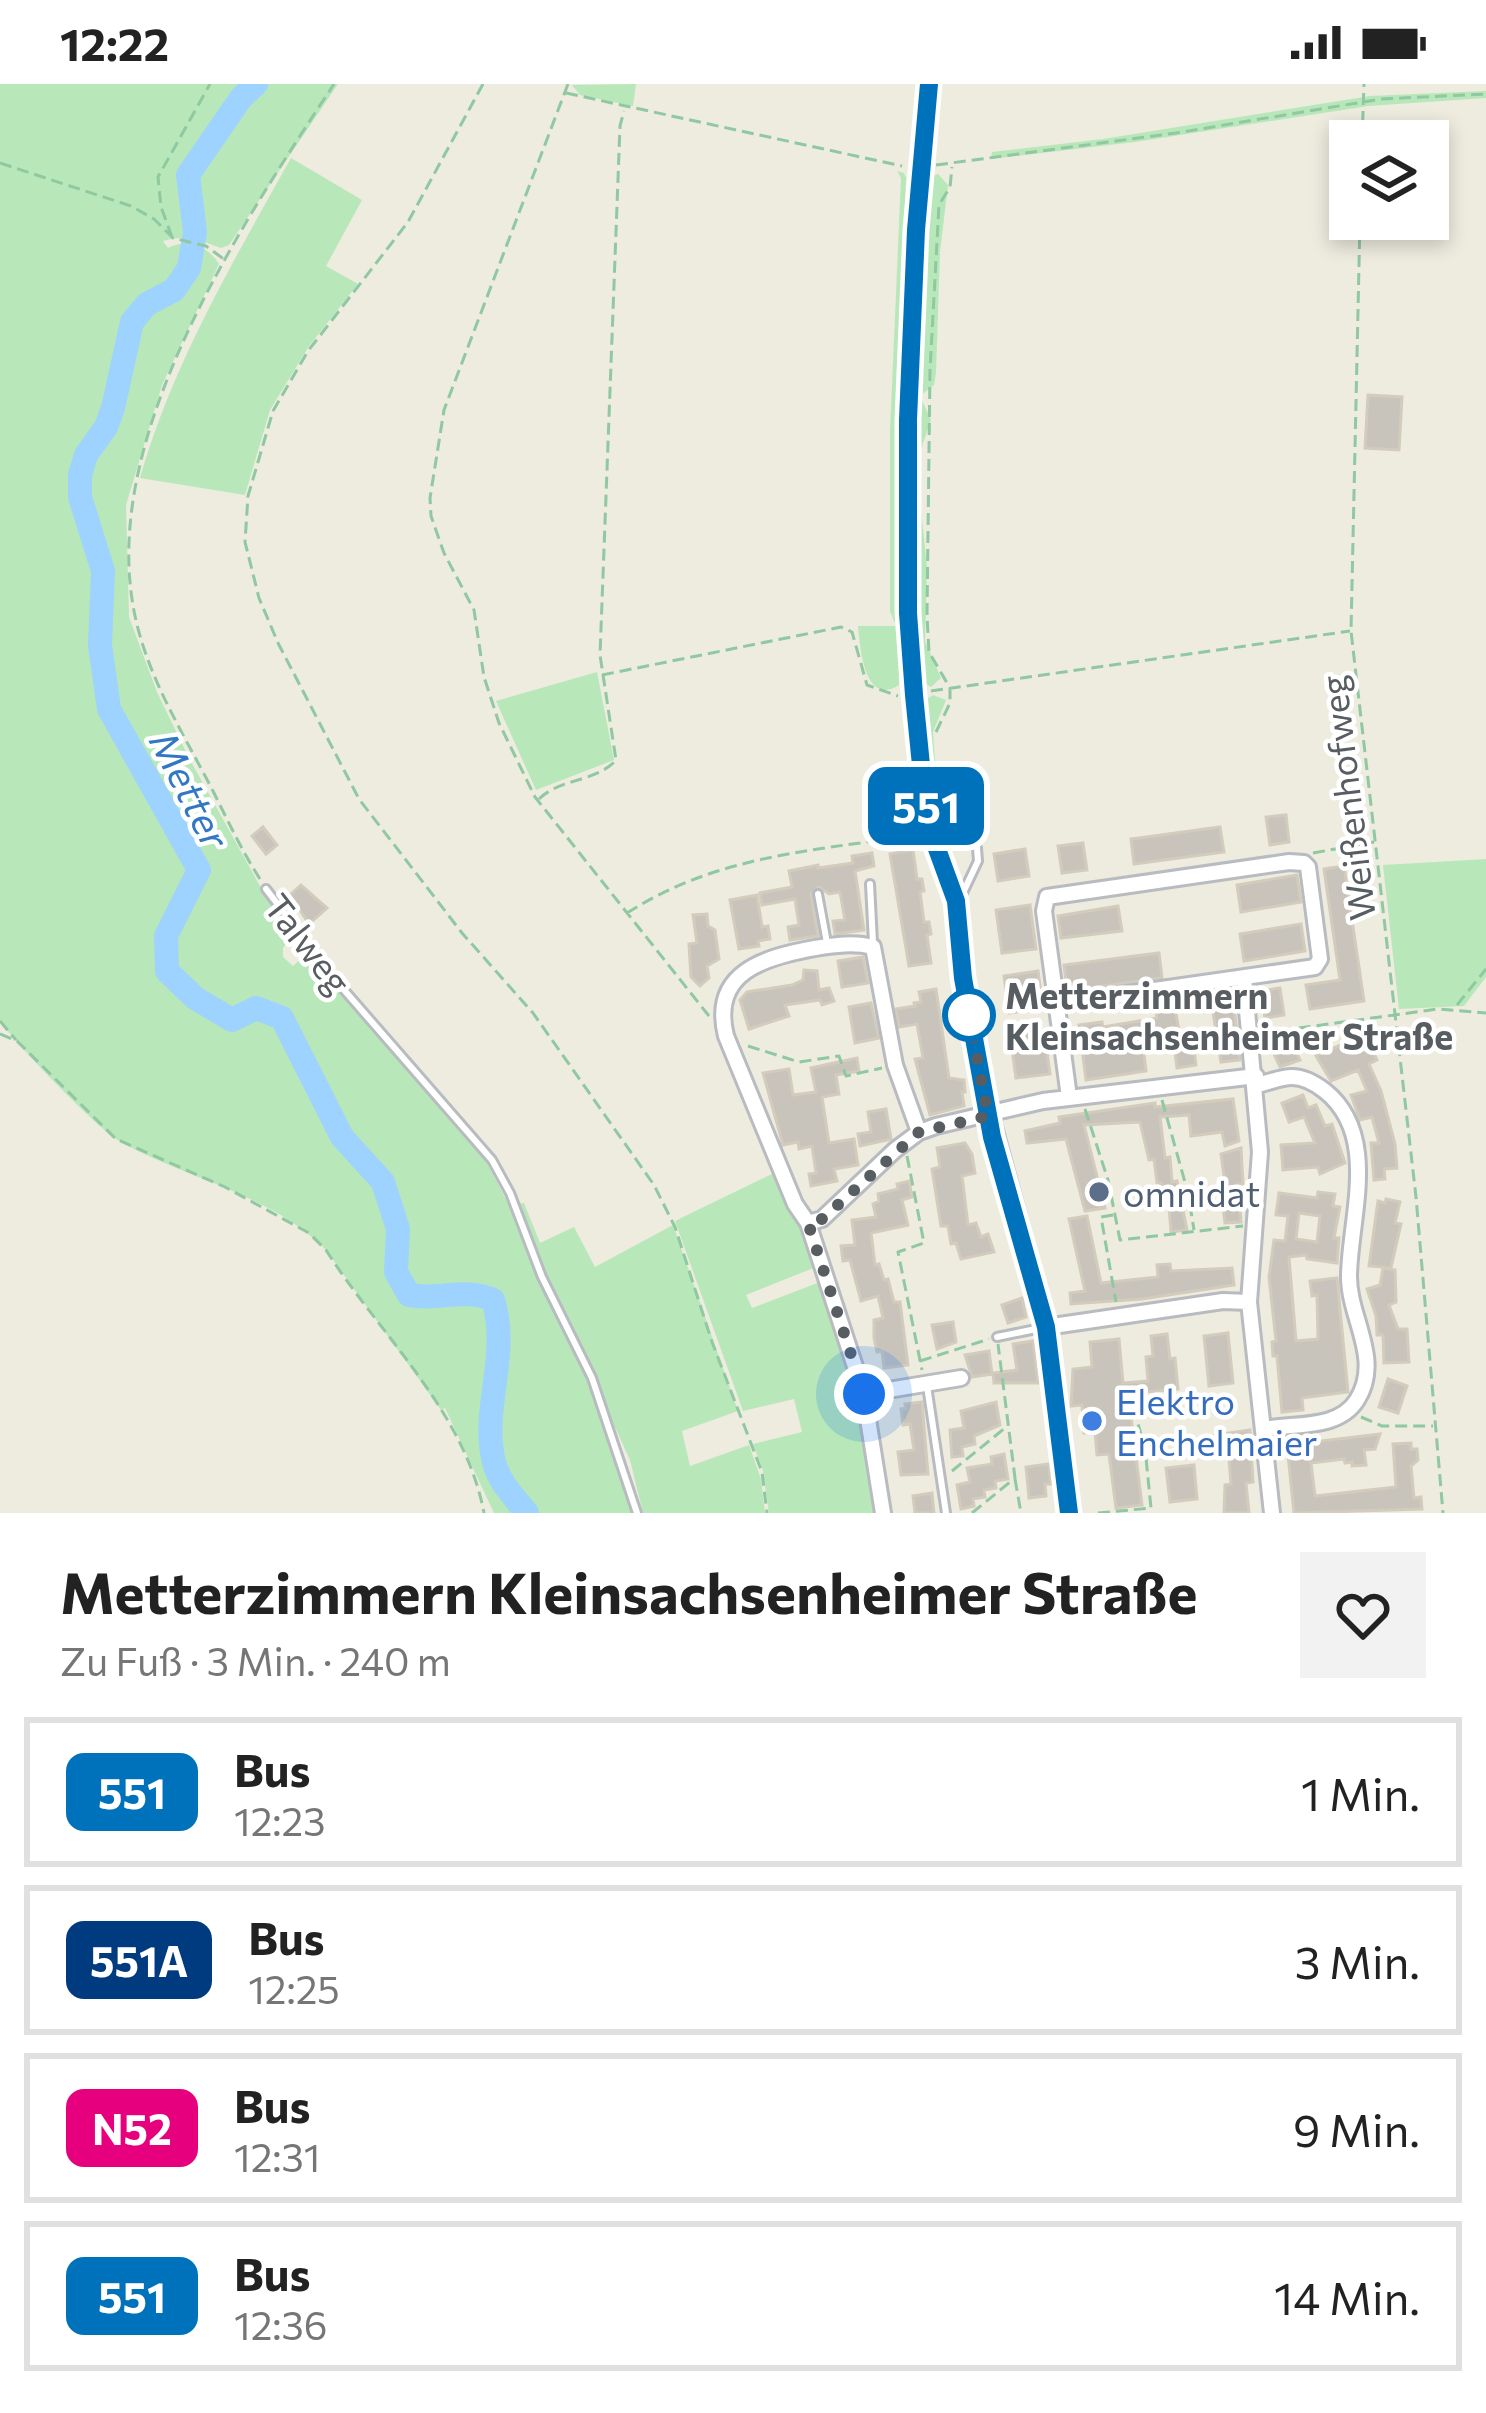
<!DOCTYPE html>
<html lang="de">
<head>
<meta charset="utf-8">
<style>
	body { margin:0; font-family:Commissioner,sans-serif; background:#f2f2f2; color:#222; height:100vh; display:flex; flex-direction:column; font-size:45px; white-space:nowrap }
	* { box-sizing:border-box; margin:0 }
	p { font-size:39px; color:#767676 }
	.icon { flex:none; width:66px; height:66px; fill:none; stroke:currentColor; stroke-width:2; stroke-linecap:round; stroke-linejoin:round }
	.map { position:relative; height:1429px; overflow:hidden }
	.sheet { display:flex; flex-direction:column; background:#fff; flex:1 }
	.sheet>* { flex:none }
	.badge { padding:0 24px; border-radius:18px; font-size:42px; line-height:78px }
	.buttons { position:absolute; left:1329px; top:36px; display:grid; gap:24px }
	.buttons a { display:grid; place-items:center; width:120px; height:120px; border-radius:0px; background:#fff; box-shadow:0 6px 18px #0003; font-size:60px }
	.you { position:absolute; width:60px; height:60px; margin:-30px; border:9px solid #fff; border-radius:50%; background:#1a73e8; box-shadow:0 0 0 18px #1a73e833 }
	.map>.badge { position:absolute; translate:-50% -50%; box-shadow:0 0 0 6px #fff }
	.round { display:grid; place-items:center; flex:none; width:126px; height:126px; border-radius:0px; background:#f2f2f2 }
	.summary { display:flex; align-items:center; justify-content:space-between; height:204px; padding:0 60px }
	h1 { font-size:57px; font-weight:700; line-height:90px }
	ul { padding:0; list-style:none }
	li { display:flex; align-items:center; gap:36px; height:150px; margin:0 24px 18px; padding:0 36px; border:6px solid #e0e0e0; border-radius:0px }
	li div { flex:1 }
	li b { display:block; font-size:45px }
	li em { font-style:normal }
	li .badge { min-width:132px; font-weight:700; text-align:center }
	.status { display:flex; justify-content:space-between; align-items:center; height:84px; padding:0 60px; background:#fff; direction:ltr }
	.status svg { height:33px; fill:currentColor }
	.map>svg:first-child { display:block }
</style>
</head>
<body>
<div class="status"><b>12:22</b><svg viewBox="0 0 49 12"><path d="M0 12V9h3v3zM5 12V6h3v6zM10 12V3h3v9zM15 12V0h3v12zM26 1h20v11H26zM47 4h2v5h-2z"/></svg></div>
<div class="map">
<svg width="1486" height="1429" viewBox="0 0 1486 1429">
	<rect width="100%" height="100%" fill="#eeebdf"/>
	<path fill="#b8e8b9" d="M0 0H338L229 161 221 164C199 156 186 150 163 157L168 164C188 154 207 161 219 180L162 301 126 421 129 533 157 608 189 674 260 802 293 850 283 864V873L293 882 305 871 311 873 481 1067 527 1156 518 1120 524 1119 540 1159 574 1143 595 1183 673 1141 738 1327 682 1347 690 1382 749 1361 761 1395 765 1429H643L630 1376 596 1302 632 1429H494L445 1324 441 1326 326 1166C270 1109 186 1095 119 1057 97 1044 16 960 0 937Z
		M636 0 633 22 580 11 572 1Z
		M1486 7V14L1368 22 1135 58 991 75 992 68 1103 55 1370 12Z
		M291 74 362 116 326 182 358 200 309 262 270 326 245 411 140 394C173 279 233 178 291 74Z
		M897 87 904 89 906 94 895 352 899 601C865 623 860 565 858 542H896L890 527V348L901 94Z
		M938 90 948 101 940 168 936 289 934 301 920 312 931 336 921 365 920 415 927 483 925 557 941 594 931 603 922 598C910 430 919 263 926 95Z
		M597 588 614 676 536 706 496 617Z
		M933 611 946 616 933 648 936 691 939 706 946 715 949 750 940 752 924 617Z
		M1486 775V893L1464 922 1399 925 1383 781Z
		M774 1089 795 1134 805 1144 816 1183 746 1211 752 1224 820 1198 854 1299 878 1429H769L763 1387 753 1360 802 1348 794 1315 743 1327 675 1137Z"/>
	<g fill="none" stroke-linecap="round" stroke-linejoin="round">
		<path stroke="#9ed2ff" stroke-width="24" d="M256 0 241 14 188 91 195 148 189 184 174 206 147 220 132 238 113 324 106 343 86 371 80 391V413L103 487 100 561 109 625 199 786 166 852 167 887 195 914 232 936 256 924 282 934 342 1053 383 1098 398 1145 396 1188 409 1211C438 1217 465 1203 493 1216 510 1270 482 1323 493 1374 497 1396 513 1412 527 1429"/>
	</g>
	<path fill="#c8c4bc" stroke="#d3ccbd" stroke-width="3" fill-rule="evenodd" d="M1368 311 1402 313 1399 366 1365 364Z
		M1286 731 1289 758 1270 761 1266 733Z
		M263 743 277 761 266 770 252 752Z
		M1220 743 1224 768 1134 780 1131 755Z
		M1083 759 1087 786 1062 789 1058 762Z
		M1025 765 1029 792 998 797 994 770Z
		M913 766 917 795H922L924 807 920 808 924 838H929L931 850 927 851 931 879 909 882 890 770Z
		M872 769 874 782 855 787 864 846 835 850 833 837 845 836 840 808 829 810 819 803 811 810 818 852 790 856 788 843 799 841 795 815 762 821 760 809 792 803 789 787 818 781V784L853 779 852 772Z
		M1344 782 1364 917 1310 925 1306 901 1340 896 1324 785Z
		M1297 791 1301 818 1241 828 1237 801Z
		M301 801 327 824 309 840 290 811Z
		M757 811 762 843 768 842 770 855 758 857 759 862 739 865 730 816Z
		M1030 821 1036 865 1002 869 996 826Z
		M1118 822 1122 847 1061 854 1058 832Z
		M707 830 708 842 715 846 719 875 707 882 709 894 700 902 691 893 689 860 697 859 693 831Z
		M1301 840 1305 867 1244 877 1240 850Z
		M1159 869 1162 894 1067 907 1064 881Z
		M863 873 868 899 842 903 838 877Z
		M804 886 817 887 819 906 829 904 834 917 822 921 820 916 785 921 789 932 749 945 740 916 747 908 792 901 803 896Z
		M1038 887 1043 924 1009 929 1004 892Z
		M1280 904 1284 931 1265 934 1261 907Z
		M936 905 949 994 964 996 965 1008H962L964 1022 930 1031 915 975 923 974 917 940 899 943 896 925 915 922 914 919 921 918 919 908Z
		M1233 913 1240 976 1221 978 1211 916Z
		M871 919 879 954 855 959 849 923Z
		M1175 924 1179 947 1142 953 1146 987 1086 996 1079 941 1102 938 1103 943 1157 934 1156 927Z
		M1044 946 1050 990 1016 994 1010 951Z
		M1365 950 1377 976 1369 980 1381 1007 1395 1060 1397 1084 1384 1085 1385 1095 1374 1096 1371 1059H1379L1372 1033 1360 1036 1351 1011 1367 1007 1358 986 1331 997 1316 972Z
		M1193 958 1196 981 1177 984 1174 960Z
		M1292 958 1300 976 1280 983 1274 970Z
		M857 974 859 987 836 991 839 1010 822 1013 829 1059 854 1055 858 1081 834 1085 837 1097 811 1102 809 1090 816 1089 812 1062 799 1065 798 1058 783 1061 763 989 789 985 793 1011 816 1008 811 984Z
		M1303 1011 1308 1024 1316 1021 1325 1042 1332 1040 1345 1079 1320 1090 1318 1083 1283 1086 1281 1061 1315 1059 1304 1033 1289 1038 1282 1019Z
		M1233 1015 1239 1057 1225 1062 1222 1048 1191 1052 1189 1031 1160 1033 1165 1074 1170 1073 1172 1098 1177 1097 1187 1146 1171 1148 1169 1122 1163 1123 1161 1099H1157L1154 1075 1149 1076 1140 1038 1084 1041 1105 1124 1085 1127 1066 1055 1027 1059 1025 1047 1060 1039 1059 1033 1155 1019V1023Z
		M886 1025 891 1055 860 1062 858 1050 871 1048 868 1028Z
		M965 1059 972 1070 975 1089 962 1092 968 1141 976 1139 981 1153 988 1150 994 1168 961 1175 956 1159 951 1160 948 1142H941L932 1085 940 1083 937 1064Z
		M1241 1064 1243 1100 1238 1101 1241 1138 1225 1139 1222 1115 1227 1114 1221 1070Z
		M909 1097 912 1113 902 1116 908 1141 871 1149 875 1181 879 1180 884 1196 888 1195 894 1218H900L908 1281 884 1284 882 1267 877 1268 874 1254V1236L883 1234 878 1212 861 1217 850 1176 843 1177 841 1162 855 1161 852 1136 876 1133 873 1120 879 1117 878 1110 898 1105 897 1100Z
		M1318 1108 1335 1110 1333 1122 1340 1123 1334 1154H1339L1337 1179 1307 1175 1306 1171 1289 1173 1296 1257 1318 1255 1317 1211 1312 1212 1310 1197 1337 1194 1348 1308 1302 1314 1303 1326 1282 1328 1277 1272H1273L1272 1258 1276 1257 1269 1193 1274 1156 1285 1157 1288 1132 1276 1131 1279 1109 1317 1114ZM1299 1129 1320 1132 1317 1158 1296 1155Z
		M1386 1115 1400 1118 1395 1139 1401 1140 1391 1184 1369 1182 1378 1117 1385 1119Z
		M1087 1132 1101 1199 1158 1193 1157 1181 1170 1180 1171 1187 1232 1184 1234 1201 1142 1215 1071 1220 1070 1209 1085 1207 1069 1135Z
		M1383 1184 1395 1186 1396 1218 1389 1221 1398 1245H1407L1409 1278 1384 1279 1383 1251H1377L1376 1232 1367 1205 1380 1201Z
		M1022 1214 1026 1233 1008 1239 1002 1221Z
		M953 1238 956 1258 937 1265 932 1241Z
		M1228 1249 1233 1299 1209 1302 1204 1252Z
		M1167 1250 1170 1275 1175 1274 1178 1305 1136 1309V1317H1129L1142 1421 1116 1424 1109 1370 1097 1371 1095 1348 1084 1349 1082 1321 1071 1322 1073 1285 1092 1283 1090 1258 1119 1255 1123 1299 1148 1297 1146 1273 1153 1272 1151 1252Z
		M1033 1257 1038 1299H994L993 1289 1017 1286 1013 1260Z
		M989 1267 992 1290 972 1293 965 1271Z
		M1388 1295 1407 1302 1398 1329 1379 1323Z
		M922 1318 928 1390 901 1391 898 1368 914 1366 910 1340 903 1341 901 1325 906 1324 905 1320Z
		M996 1318 1000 1341 974 1352 975 1360 962 1363 963 1372 952 1373 950 1346 964 1344 961 1327Z
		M1250 1346 1253 1398 1246 1399 1249 1429H1224L1225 1401 1231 1400 1228 1363 1217 1364 1215 1351Z
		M1380 1350 1375 1365 1364 1366 1366 1381 1352 1382V1378L1345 1379 1344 1375 1311 1379 1315 1412 1396 1403 1393 1360 1411 1359V1365H1417L1418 1376 1411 1382 1414 1414 1421 1413 1422 1425 1294 1429 1287 1361Z
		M1004 1370 1008 1395 995 1397 996 1404 984 1406 985 1413 973 1415 974 1422 961 1425 957 1401 970 1398 967 1384 992 1380 991 1373Z
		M1049 1380 1051 1400H1045L1046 1412 1029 1414 1026 1383Z
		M1194 1381 1197 1415 1170 1418 1166 1384Z
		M932 1409 934 1429H915L913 1412Z"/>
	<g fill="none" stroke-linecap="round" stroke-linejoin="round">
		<g stroke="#b8bbc0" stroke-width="12">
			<path id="lane" d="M935 753 964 752 977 764 978 777 961 813
				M870 800 873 859
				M266 805 338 899 492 1076 510 1109 542 1193 592 1294 637 1429
				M818 810 827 859
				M997 1253 1041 1244
				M927 1302 946 1429"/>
		</g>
		<g stroke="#b8bbc0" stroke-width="20">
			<path id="street" d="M1244 894 1260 1068 1249 1218 1272 1429
				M1057 920 1315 883 1320 875 1308 783 1304 779 1289 778 1047 813 1044 827 1069 1013
				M1256 1001C1268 999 1280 993 1292 993 1304 993 1316 1000 1325 1007 1380 1051 1350 1133 1349 1191 1348 1233 1383 1275 1357 1316 1338 1346 1295 1339 1264 1345
				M808 1139 822 1135 895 1066 919 1048 936 1042 1043 1017 1256 992
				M1046 1243 1223 1217 1249 1218
				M864 1310 961 1294
				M883 1429 864 1310 808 1139 795 1120 726 952C710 888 765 873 815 864 834 861 854 858 873 863L895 981 919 1048"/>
		</g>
		<g stroke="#babec5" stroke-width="24">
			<path id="secondary" d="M929 0 916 146 908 336V529L914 611 924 711 933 754 955 817 963 894 983 1010 1046 1243 1069 1429"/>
		</g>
		<path stroke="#8fc8a1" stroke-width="3" stroke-dasharray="12 6" stroke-linecap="butt" d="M483 0 408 138 308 267 273 327 248 412 245 458 259 514 278 559 359 715 462 849 533 929 654 1101 675 1143 712 1258 762 1388 767 1429
			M568 0 444 326 430 414 431 432 444 469 474 526 484 593 499 639 535 713 709 932
			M566 9 902 82
			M1362 57 1364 0
			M0 79 131 122 154 135 173 154 206 162 225 176
			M936 81 1176 49 1381 15 1486 10
			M1360 135 1351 547 1416 1113 1443 1429
			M172 153 161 123 158 93 210 0
			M602 591 841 543 852 548 867 601 898 612
			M931 607 1350 547
			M936 648 950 619V604L929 568 927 532 930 286 939 121 950 103 952 83
			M539 715C560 694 597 698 616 676L600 571 620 42 624 27
			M1313 769 1374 758
			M260 795C242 767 228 737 213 707 181 645 142 585 132 515 106 343 243 138 334 0
			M627 829C718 771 812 767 916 751
			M1457 921 1486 885
			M0 937 16 956
			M1263 949 1438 925 1486 929
			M0 950 17 957 116 1055 225 1103 309 1149 326 1166C379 1250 465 1327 484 1429
			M748 962 799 978 839 972 846 992 882 984
			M1162 1016 1188 1109 1194 1146
			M1085 1025 1108 1096 1120 1156 1243 1142
			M907 1072 924 1159 898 1168 922 1286
			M1113 1131 1101 1133 1116 1218
			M920 1277 989 1255
			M1361 1333 1382 1342H1433
			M952 1387 1005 1344
			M1015 1395 1021 1429
			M972 1429 1015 1394 998 1260
			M1098 1429 1151 1424 1145 1364 1136 1333"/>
		<use href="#lane" stroke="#fff" stroke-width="6"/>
		<use href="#street" stroke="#fff" stroke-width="14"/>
		<use href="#secondary" stroke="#fff" stroke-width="18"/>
	</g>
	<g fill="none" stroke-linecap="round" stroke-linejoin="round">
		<g stroke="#fff" stroke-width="27">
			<path id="line" d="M929 0 916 146 908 336V529L914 611 924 711 933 754 956 817 963 894 992 1053 1046 1243 1069 1429"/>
		</g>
		<use href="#line" stroke="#0072bc" stroke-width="18"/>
		<path stroke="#585d62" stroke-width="12" stroke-dasharray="0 21.6" d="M864 1310 808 1139 822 1135 919 1048 988 1032 969 931"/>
	</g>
	<circle fill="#fff" stroke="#0072bc" stroke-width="6" cx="969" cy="931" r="24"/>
	<circle fill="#5c6f8a" stroke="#fff" stroke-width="4.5" cx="1099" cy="1108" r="12"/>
	<circle fill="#3f7fe0" stroke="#fff" stroke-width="4.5" cx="1092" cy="1337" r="12"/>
	<g text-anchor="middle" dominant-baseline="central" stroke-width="9" stroke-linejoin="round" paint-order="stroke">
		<g font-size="36" fill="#585d62" stroke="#fff">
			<text transform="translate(1346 714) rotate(-97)">Weißenhofweg</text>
			<text transform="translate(309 859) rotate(52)">Talweg</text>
		</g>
		<g font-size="36" font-weight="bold" fill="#585d62" stroke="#fff" text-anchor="start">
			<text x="1005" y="910">Metterzimmern<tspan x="1005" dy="41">Kleinsachsenheimer Straße</tspan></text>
		</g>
		<g font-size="36" fill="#4e5e75" stroke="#fff" text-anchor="start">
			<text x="1123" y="1108">omnidat</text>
		</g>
		<g font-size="36" fill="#366cbe" stroke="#fff" text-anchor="start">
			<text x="1116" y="1316">Elektro<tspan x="1116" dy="41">Enchelmaier</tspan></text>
		</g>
		<g font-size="39" font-style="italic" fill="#3277c5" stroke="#fff">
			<text transform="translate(191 705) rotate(63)">Metter</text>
		</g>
	</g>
</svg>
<div class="buttons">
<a><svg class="icon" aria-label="layers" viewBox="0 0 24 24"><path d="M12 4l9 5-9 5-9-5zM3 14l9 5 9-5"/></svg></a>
</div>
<div class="you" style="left:864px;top:1310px"></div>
<b class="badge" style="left:926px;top:722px;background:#0072bc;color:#fff">551</b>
</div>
<section class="sheet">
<div class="summary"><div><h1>Metterzimmern Kleinsachsenheimer Straße</h1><p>Zu Fuß · 3 Min. · 240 m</p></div><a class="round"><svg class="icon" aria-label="heart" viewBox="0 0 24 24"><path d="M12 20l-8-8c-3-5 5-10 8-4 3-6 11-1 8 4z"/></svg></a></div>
<ul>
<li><span class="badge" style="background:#0072bc;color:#fff">551</span><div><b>Bus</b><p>12:23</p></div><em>1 Min.</em></li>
<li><span class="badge" style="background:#003b80;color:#fff">551A</span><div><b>Bus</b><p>12:25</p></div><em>3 Min.</em></li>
<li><span class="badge" style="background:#e6007e;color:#fff">N52</span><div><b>Bus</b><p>12:31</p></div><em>9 Min.</em></li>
<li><span class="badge" style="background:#0072bc;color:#fff">551</span><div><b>Bus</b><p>12:36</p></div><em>14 Min.</em></li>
</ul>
</section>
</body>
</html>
